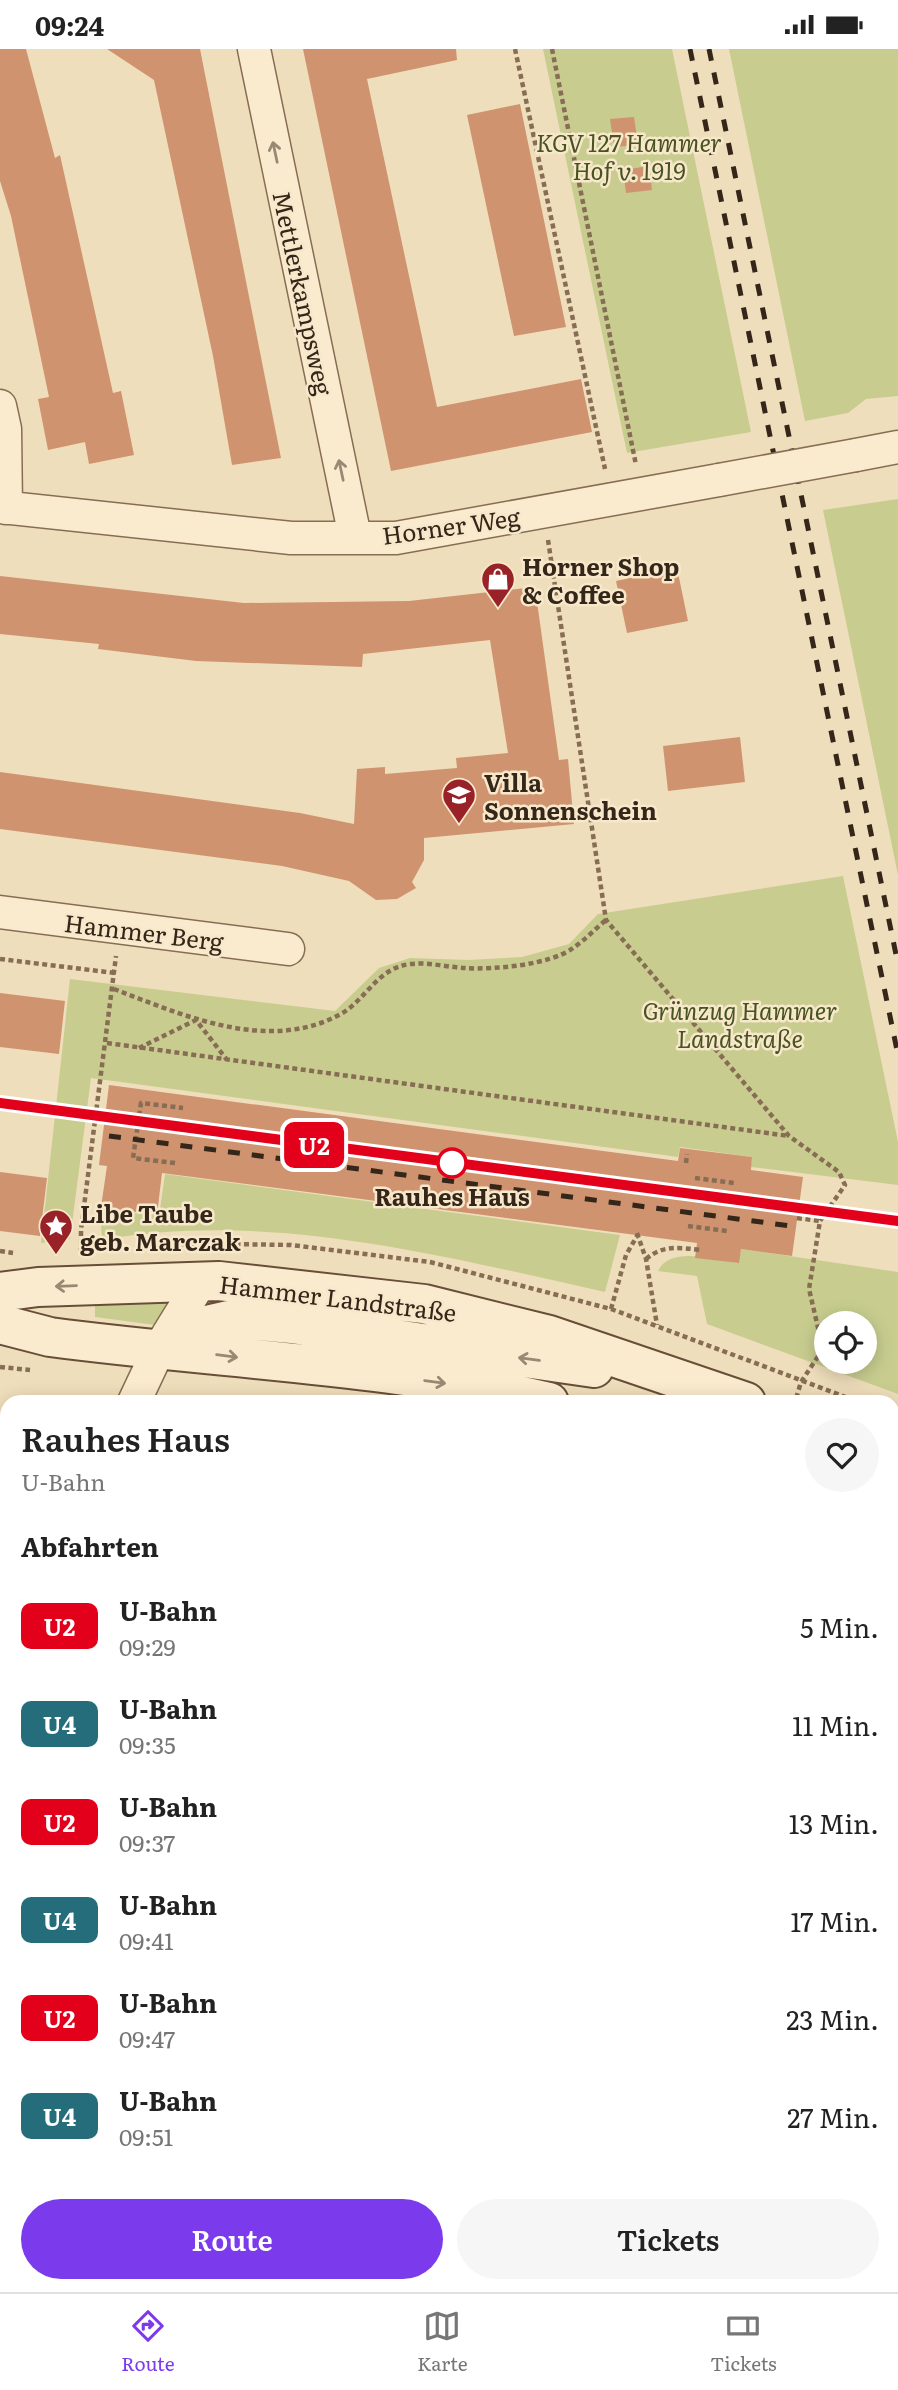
<!DOCTYPE html>
<html lang="de">
<head>
<meta charset="utf-8">
<style>
	body { margin:0; font-family:Literata,serif; background:#f6f6f6; color:#222; height:100vh; display:flex; flex-direction:column; font-size:26px; white-space:nowrap }
	* { box-sizing:border-box; margin:0 }
	p { font-size:23px; color:#767676 }
	.icon { flex:none; width:38px; height:38px; fill:none; stroke:currentColor; stroke-width:2; stroke-linecap:round; stroke-linejoin:round }
	.map { position:relative; flex:1; overflow:hidden }
	.side { position:absolute; left:0px; top:1346px; width:900px; height:898px; display:flex; flex-direction:column; background:#fff; border-radius:21px 21px 0 0; box-shadow:0 4px 18px #0003 }
	.side>* { flex:none }
	.badge { padding:0 14px; border-radius:10px; font-size:24px; line-height:46px }
	.fabs { position:absolute; left:814px; top:1262px; display:grid; gap:14px }
	.fabs a { display:grid; place-items:center; width:63px; height:63px; border-radius:50%; background:#fff; box-shadow:0 4px 18px #0003; font-size:35px }
	.map>.badge { position:absolute; translate:-50% -50%; box-shadow:0 0 0 4px #fff }
	h2 { padding:0 21px; font-size:26px; line-height:63px }
	.round { display:grid; place-items:center; flex:none; width:74px; height:74px; border-radius:37px; background:#f6f6f6 }
	.head { display:flex; align-items:center; justify-content:space-between; height:119px; padding:0 21px }
	h1 { font-size:33px; font-weight:600; line-height:52px }
	.primary-button { display:flex; gap:14px; margin-top:auto; padding:14px 21px }
	.primary-button a { flex:1; height:80px; border-radius:42px; background:#7c3aed; color:#fff; font-size:28px; font-weight:600; line-height:80px; text-align:center }
	.primary-button a+a { background:#f6f6f6; color:#222 }
	ul { padding:0; list-style:none }
	li { display:flex; align-items:center; gap:21px; height:98px; padding:0 21px }
	li div { flex:1 }
	li b { display:block; font-size:26px }
	li em { font-style:normal }
	li .badge { min-width:77px; font-weight:700; text-align:center }
	.status { display:flex; justify-content:space-between; align-items:center; height:49px; padding:0 35px; background:#fff; direction:ltr }
	.status svg { height:19px; fill:currentColor }
	.tab-bar { display:flex; justify-content:space-around; align-items:center; height:98px; border-top:2px solid #e0e0e0; background:#fff; font-size:19px; color:#767676 }
	.tab-bar a { display:grid; justify-items:center; gap:4px }
	.tab-bar .on { color:#7c3aed }
	.map>svg:first-child { display:block }
</style>
</head>
<body>
<div class="status"><b>09:24</b><svg viewBox="0 0 49 12"><path d="M0 12V9h3v3zM5 12V6h3v6zM10 12V3h3v9zM15 12V0h3v12zM26 1h20v11H26zM47 4h2v5h-2z"/></svg></div>
<div class="map">
<svg width="898" height="2243" viewBox="0 0 898 2243">
	<rect width="100%" height="100%" fill="#efdebb"/>
	<path fill="#c8cd8f" fill-rule="evenodd" d="M543 0H672L751 383 627 404Z
		M729 0H898V347L866 350 848 364 805 372Z
		M898 450V826L823 461Z
		M843 827 898 1093V1136L751 1118 752 1108 680 1098 678 1108 91 1029 70 1190 41 1194 70 930 335 962 379 919 410 909 469 911 522 908 569 895 598 865Z
		M165 1125 620 1186 605 1243C441 1207 270 1161 102 1191L100 1160 159 1167Z
		M741 1200 898 1223V1345L707 1275 697 1227 658 1222C670 1196 715 1211 738 1214ZM826 1274H864V1312H826Z
		M174 1252 162 1277 95 1268V1256Z
		M0 2086 7 2089V2236H374L390 2243H0Z"/>
	<path fill="#d0936f" d="M0 0H26L55 109 60 106 113 344 121 342 134 406 89 415 85 393 48 401 38 350 49 348 11 167 0 132Z
		M107 0H200L281 409 232 416 213 307 154 31Z
		M303 0H456L457 11 367 30 437 358 581 330 592 383 391 422Z
		M520 55 566 278 514 287 467 66Z
		M634 68 638 96 614 98 610 70Z
		M649 117 652 141 626 144 623 121Z
		M677 519 688 572 627 584 616 532Z
		M0 527 244 554 409 552 535 538 559 711 568 710 574 775 424 789V811L412 833 416 839 397 850 376 851 349 832 282 817 0 780V723L300 764 354 775 357 720 385 718V725L457 719 456 709 508 704 490 591 363 605 362 618 196 612 98 600 99 595 0 585Z
		M740 688 745 733 668 742 663 697Z
		M0 944 65 952 59 1005 0 998Z
		M109 1036 678 1112 680 1099 752 1108 751 1121 803 1128 792 1207 741 1200 739 1214 695 1209 697 1194 162 1124 157 1166 101 1158 107 1117 99 1116Z
		M0 1123 47 1129 40 1187 0 1182Z"/>
	<g fill="none" stroke-linecap="round" stroke-linejoin="round">
		<g stroke="#876d54" stroke-width="35">
			<path id="street" d="M254 0 355 488
				M0 357 5 380 6 459
				M856 406 898 398
				M0 458 291 489H396L719 431
				M0 863 288 900
				M134 1353 159 1300 201 1232
				M892 1640 898 1669
				M0 1694 7 1677
				M892 2000 898 2003
				M0 2044 7 2047
				M892 2165 898 2159
				M467 2236 484 2243
				M847 2243 851 2236"/>
		</g>
		<g stroke="#684e38" stroke-width="42">
			<path id="secondary" d="M0 1243 38 1238 219 1232 424 1255 549 1286 746 1353
				M0 1275 50 1288C215 1310 386 1315 549 1353
				M159 1300 189 1280 233 1270 292 1275 594 1319
				M892 1402 898 1403
				M892 1454 898 1455"/>
		</g>
		<path stroke="#876d54" stroke-width="4.5" stroke-dasharray="5 3.5" stroke-linecap="butt" d="M515 0 605 420
			M552 0 636 416
			M548 491 606 871 789 1087 839 1123 845 1136 820 1172 809 1240 823 1300 801 1333 795 1353
			M0 910 115 924
			M114 940C182 966 267 1004 339 966 366 952 377 918 411 915 428 913 447 918 464 919 493 921 550 916 573 899 585 891 595 880 606 871
			M107 994 789 1087
			M139 999 196 971 227 1011
			M175 1114 133 1109 141 1054 183 1059
			M686 1114 687 1105
			M695 1129 734 1134
			M797 1169 820 1172
			M688 1177 727 1182
			M637 1184 646 1210 657 1276
			M227 1195 291 1196 430 1213 611 1260 859 1353
			M157 1197 194 1195
			M0 1202 13 1204
			M81 1204V1181L116 907
			M646 1210C664 1195 680 1199 702 1201
			M611 1260 626 1206 637 1187
			M0 1318 30 1321
			M97 2243 106 2236"/>
		<use href="#street" stroke="#faebce" stroke-width="32"/>
		<use href="#secondary" stroke="#faebce" stroke-width="38"/>
		<path stroke="#35261a" stroke-width="5" stroke-dasharray="12 12" stroke-linecap="butt" d="M690 0 898 1006
			M709 0 898 915
			M111 1069 793 1158
			M109 1087 791 1177"/>
		<g stroke="#876d54" stroke-width="35" stroke-linecap="butt">
			<path id="street-bridge" d="M719 431 856 406"/>
		</g>
		<use href="#street-bridge" stroke="#faebce" stroke-width="32"/>
	</g>
	<defs><path id="oneway-shaft" d="M-6 0H5M1.5-3L5.5 0L1.5 3" fill="none" stroke-width="1.6" stroke-linecap="round" stroke-linejoin="round" transform="scale(1.75)"/></defs>
	<g stroke="#988874">
		<use href="#oneway-shaft" transform="translate(275 103) rotate(-102)"/>
		<use href="#oneway-shaft" transform="translate(341 421) rotate(-102)"/>
		<use href="#oneway-shaft" transform="translate(66 1237) rotate(178)"/>
		<use href="#oneway-shaft" transform="translate(227 1307) rotate(7)"/>
		<use href="#oneway-shaft" transform="translate(529 1310) rotate(-172)"/>
		<use href="#oneway-shaft" transform="translate(435 1333) rotate(8)"/>
	</g>
	<g fill="none" stroke-linecap="round" stroke-linejoin="round">
		<g stroke="#fff" stroke-width="16">
			<path id="line" d="M0 1054 898 1172"/>
		</g>
		<use href="#line" stroke="#e2001a" stroke-width="10"/>
	</g>
	<defs>
		<g id="shop-pin" transform="scale(1.75)"><path d="M0 17L-7.5 6A9.5 9.5 0 1 1 7.5 6Z" fill="#982227" stroke="#f7e8cb"/><path d="M-5-2.5h2.3a2.7 3.5 0 0 1 5.4 0H5L5.5 6h-11ZM-1.5-2.5h3a1.5 2.3 0 0 0-3 0Z" fill="#fff"/></g>
		<g id="school-pin" transform="scale(1.75)"><path d="M0 17L-7.5 6A9.5 9.5 0 1 1 7.5 6Z" fill="#982227" stroke="#f7e8cb"/><path d="M0-5L7-2L0 1L-7-2ZM-4 1L0 2.5L4 1V4Q0 6-4 4Z" fill="#fff"/></g>
		<g id="sight-pin" transform="scale(1.75)"><path d="M0 17L-7.5 6A9.5 9.5 0 1 1 7.5 6Z" fill="#982227" stroke="#f7e8cb"/><path d="M0-6L1.8-2.2L6-1.7L2.9 1.2L3.7 5.4L0 3.3L-3.7 5.4L-2.9 1.2L-6-1.7L-1.8-2.2Z" fill="#fff"/></g>
	</defs>
	<g fill-rule="evenodd">
		<use href="#shop-pin" x="498" y="530"/>
		<use href="#school-pin" x="459" y="746"/>
		<use href="#sight-pin" x="56" y="1177"/>
	</g>
	<circle fill="#fff" stroke="#e2001a" stroke-width="3.5" cx="452" cy="1114" r="14"/>
	<g text-anchor="middle" dominant-baseline="central" stroke-width="5" stroke-linejoin="round" paint-order="stroke">
		<g font-size="24" font-style="italic" fill="#485320" stroke="#f7e8cb">
			<text x="629" y="92">KGV 127 Hammer<tspan x="629" dy="28">Hof v. 1919</tspan></text>
			<text x="740" y="960">Grünzug Hammer<tspan x="740" dy="28">Landstraße</tspan></text>
		</g>
		<g font-size="24" fill="#35261a" stroke="#f7e8cb">
			<text transform="translate(304 244) rotate(78)">Mettlerkampsweg</text>
			<text transform="translate(451 476) rotate(-8)">Horner Weg</text>
			<text transform="translate(144 882) rotate(7)">Hammer Berg</text>
			<text transform="translate(338 1248) rotate(7)">Hammer Landstraße</text>
		</g>
		<g font-size="24" font-weight="bold" fill="#35261a" stroke="#f7e8cb" text-anchor="start">
			<text x="522" y="516">Horner Shop<tspan x="522" dy="28">&amp; Coffee</tspan></text>
			<text x="484" y="732">Villa<tspan x="484" dy="28">Sonnenschein</tspan></text>
			<text x="80" y="1163">Libe Taube<tspan x="80" dy="28">geb. Marczak</tspan></text>
		</g>
		<g font-size="24" font-weight="bold" fill="#35261a" stroke="#f7e8cb">
			<text x="452" y="1146">Rauhes Haus</text>
		</g>
	</g>
</svg>
<div class="fabs">
<a><svg class="icon" aria-label="locate" viewBox="0 0 24 24"><circle cx="12" cy="12" r="6"/><path d="M12 2v4M12 18v4M2 12h4M18 12h4"/></svg></a>
</div>
<b class="badge" style="left:314px;top:1096px;background:#e2001a;color:#fff">U2</b>
<section class="side">
<div class="head"><div><h1>Rauhes Haus</h1><p>U-Bahn</p></div><a class="round"><svg class="icon" aria-label="heart" viewBox="0 0 24 24"><path d="M12 20l-8-8c-3-5 5-10 8-4 3-6 11-1 8 4z"/></svg></a></div>
<h2>Abfahrten</h2>
<ul>
<li><span class="badge" style="background:#e2001a;color:#fff">U2</span><div><b>U-Bahn</b><p>09:29</p></div><em>5 Min.</em></li>
<li><span class="badge" style="background:#256d7b;color:#fff">U4</span><div><b>U-Bahn</b><p>09:35</p></div><em>11 Min.</em></li>
<li><span class="badge" style="background:#e2001a;color:#fff">U2</span><div><b>U-Bahn</b><p>09:37</p></div><em>13 Min.</em></li>
<li><span class="badge" style="background:#256d7b;color:#fff">U4</span><div><b>U-Bahn</b><p>09:41</p></div><em>17 Min.</em></li>
<li><span class="badge" style="background:#e2001a;color:#fff">U2</span><div><b>U-Bahn</b><p>09:47</p></div><em>23 Min.</em></li>
<li><span class="badge" style="background:#256d7b;color:#fff">U4</span><div><b>U-Bahn</b><p>09:51</p></div><em>27 Min.</em></li>
</ul>
<div class="primary-button"><a>Route</a><a>Tickets</a></div>
</section>
</div>
<nav class="tab-bar">
<a class="on"><svg class="icon" aria-label="directions" viewBox="0 0 24 24"><path d="M12 3l9 9-9 9-9-9zM9 14v-3h6M13 9l2 2-2 2"/></svg>Route</a>
<a><svg class="icon" aria-label="map" viewBox="0 0 24 24"><path d="M3 6l6-2 6 2 6-2v14l-6 2-6-2-6 2zM9 4v14M15 6v14"/></svg>Karte</a>
<a><svg class="icon" aria-label="tickets" viewBox="0 0 24 24"><path d="M3 7h18v10H3zM15 7v10"/></svg>Tickets</a>
</nav>
</body>
</html>
